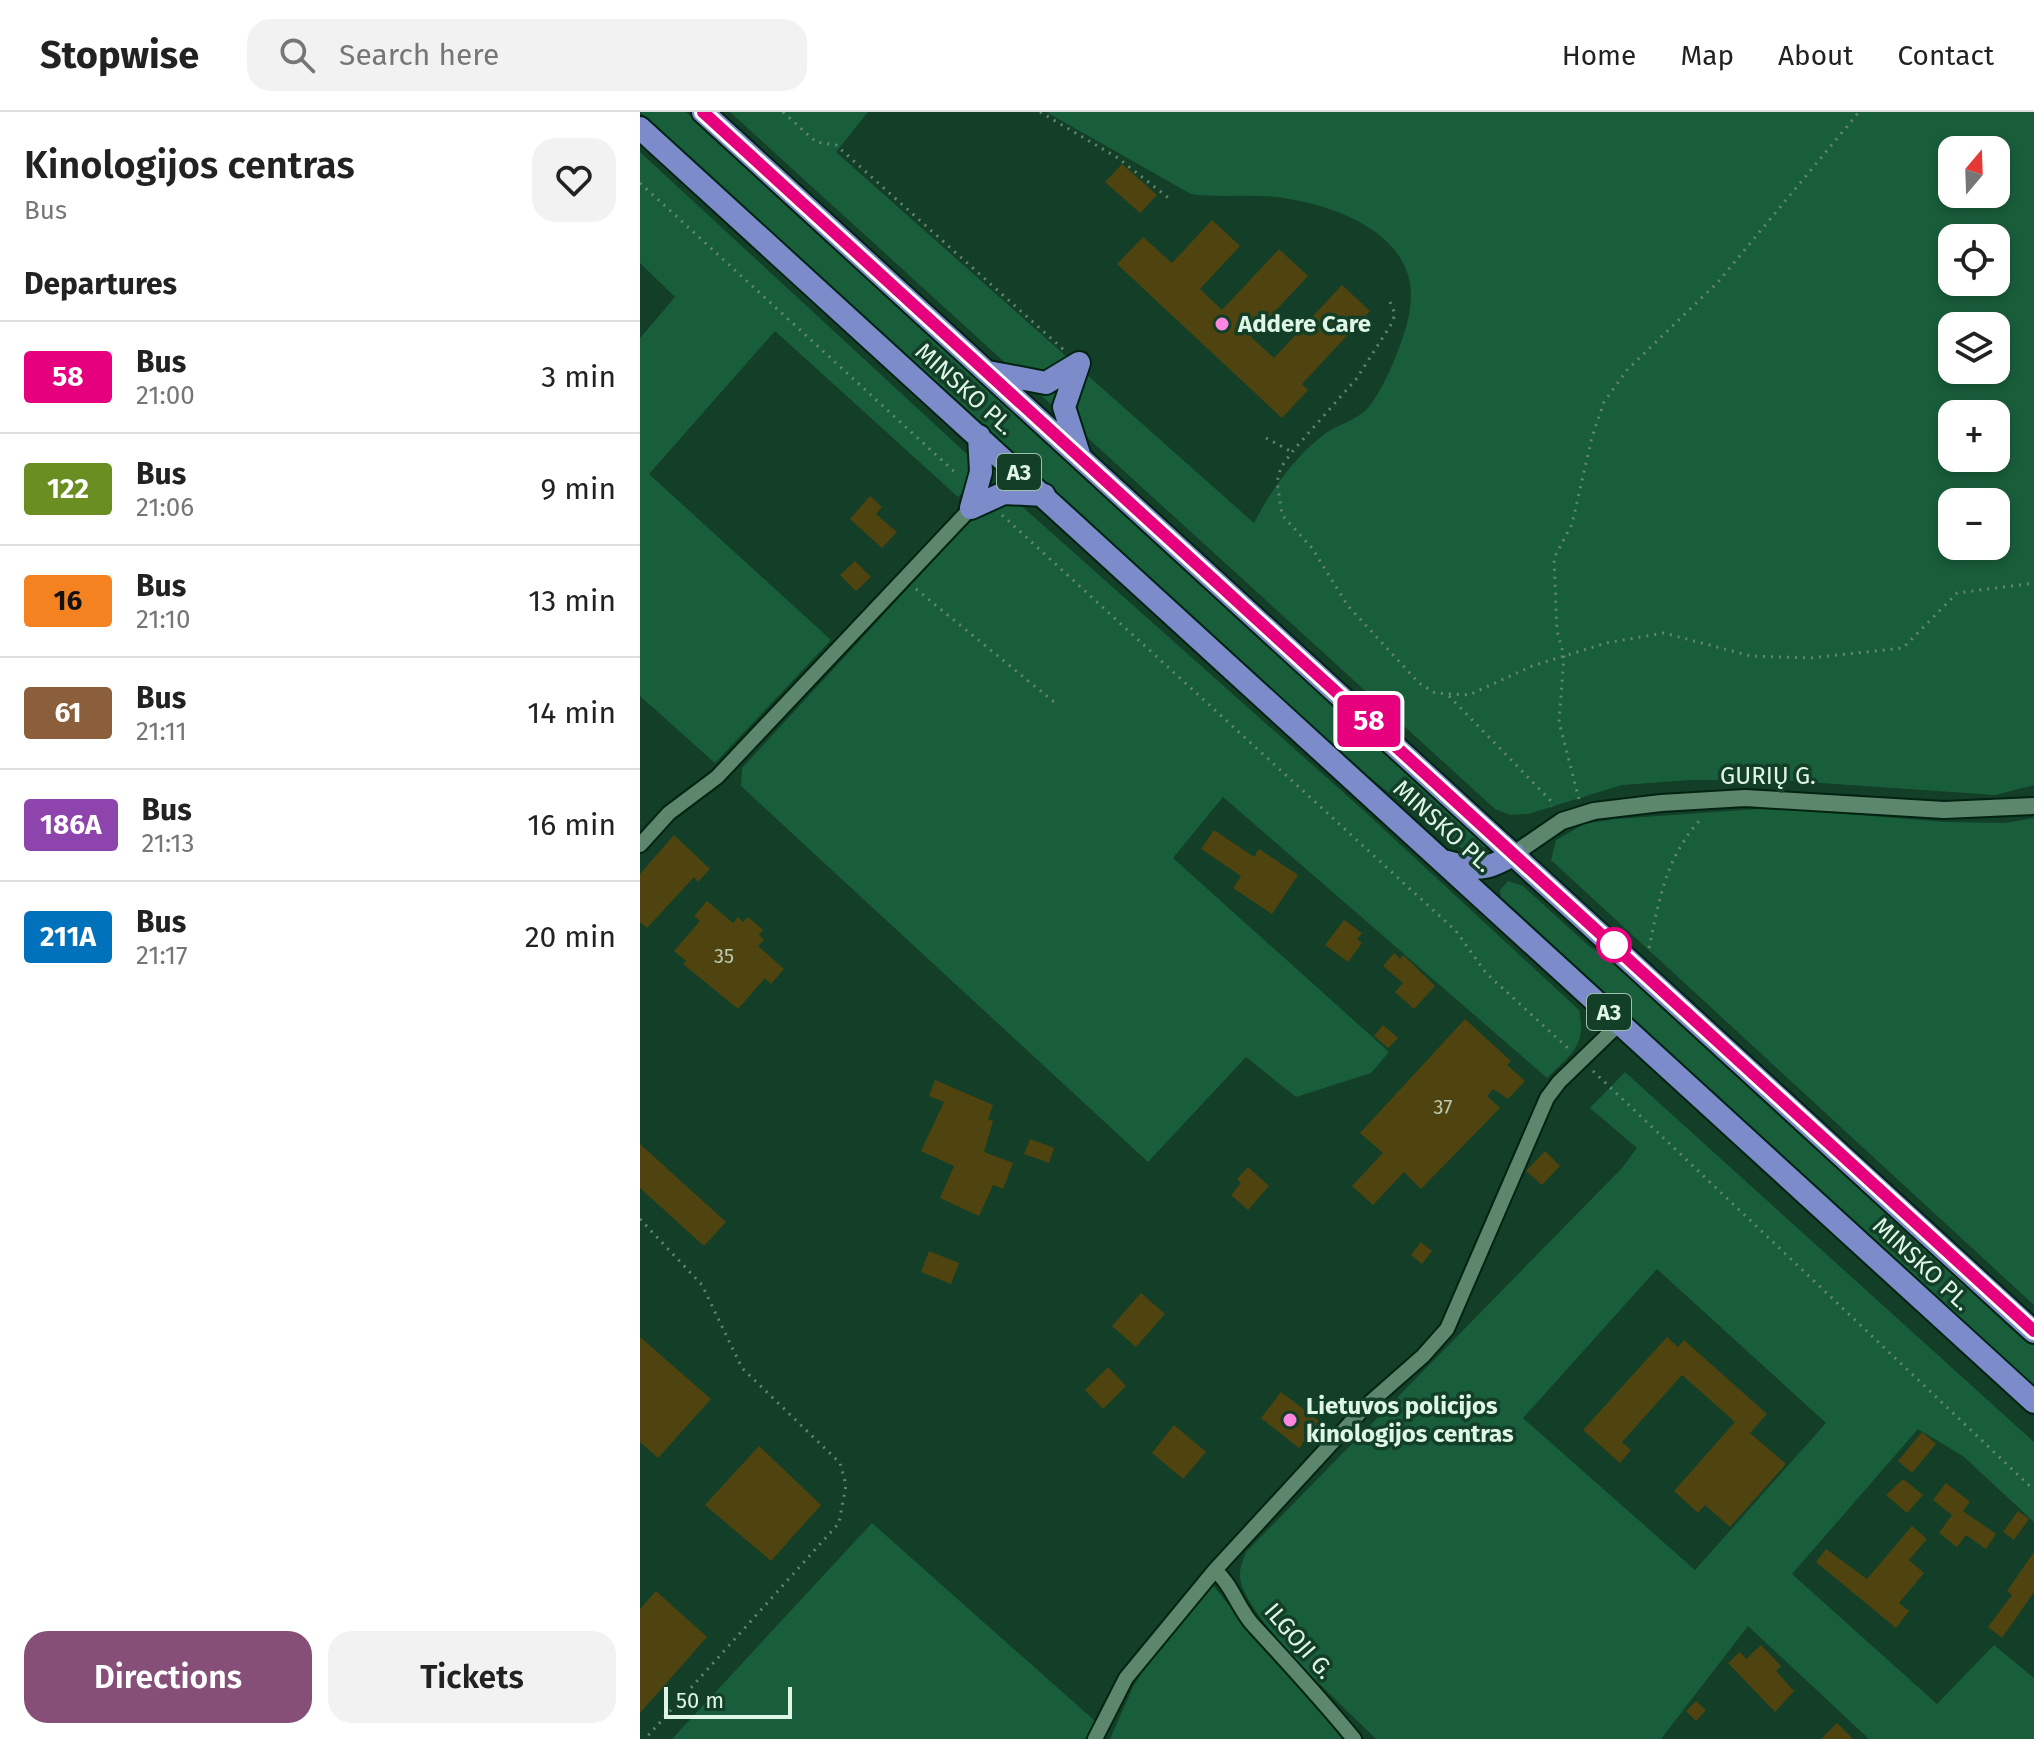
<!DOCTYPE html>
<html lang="en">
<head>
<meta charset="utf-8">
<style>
	body { margin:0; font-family:"Fira Sans",sans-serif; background:#f2f2f2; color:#222; height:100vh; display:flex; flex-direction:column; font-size:30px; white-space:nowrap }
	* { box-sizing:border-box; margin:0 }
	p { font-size:26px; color:#767676 }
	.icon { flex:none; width:44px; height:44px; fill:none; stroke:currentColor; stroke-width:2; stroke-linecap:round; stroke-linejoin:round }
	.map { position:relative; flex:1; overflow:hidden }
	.details { display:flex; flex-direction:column; background:#fff; width:640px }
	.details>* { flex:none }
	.badge { padding:0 16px; border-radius:6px; font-size:28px; line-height:52px }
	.needle { width:52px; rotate:19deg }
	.tools { position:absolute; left:1298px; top:24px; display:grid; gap:16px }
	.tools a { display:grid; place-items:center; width:72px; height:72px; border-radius:16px; background:#fff; box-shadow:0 4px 12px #0003; font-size:40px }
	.scale { position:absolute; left:24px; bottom:20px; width:128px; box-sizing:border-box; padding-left:8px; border:4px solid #dff6e7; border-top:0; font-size:22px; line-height:28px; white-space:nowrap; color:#dff6e7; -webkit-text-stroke:6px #133e27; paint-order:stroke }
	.map>.badge { position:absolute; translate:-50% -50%; box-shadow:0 0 0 4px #fff }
	h2 { padding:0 24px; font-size:30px; line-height:72px }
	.round { display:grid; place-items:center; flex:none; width:84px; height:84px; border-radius:24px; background:#f2f2f2 }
	.overview { display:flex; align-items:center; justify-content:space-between; height:136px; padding:0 24px }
	h1 { font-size:38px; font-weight:600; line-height:60px }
	.button { display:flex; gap:16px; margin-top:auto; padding:16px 24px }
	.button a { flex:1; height:92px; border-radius:24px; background:#854f78; color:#fff; font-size:32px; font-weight:600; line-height:92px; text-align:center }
	.button a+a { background:#f2f2f2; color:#222 }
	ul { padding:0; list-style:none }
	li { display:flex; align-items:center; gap:24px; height:112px; padding:0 24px; border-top:2px solid #e0e0e0 }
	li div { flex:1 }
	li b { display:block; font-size:30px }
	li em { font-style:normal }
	li .badge { min-width:88px; font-weight:700; text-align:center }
	header { display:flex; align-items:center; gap:48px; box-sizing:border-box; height:112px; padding:0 40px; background:#fff; border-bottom:2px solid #e0e0e0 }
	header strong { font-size:38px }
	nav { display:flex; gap:44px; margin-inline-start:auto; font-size:28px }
	.search { width:560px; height:72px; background:#f2f2f2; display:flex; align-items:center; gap:20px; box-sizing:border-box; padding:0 28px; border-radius:24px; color:#767676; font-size:30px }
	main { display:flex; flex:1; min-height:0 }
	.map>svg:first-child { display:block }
</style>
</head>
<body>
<header>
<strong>Stopwise</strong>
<div class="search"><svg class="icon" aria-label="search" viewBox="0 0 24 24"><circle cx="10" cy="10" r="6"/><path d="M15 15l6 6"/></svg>Search here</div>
<nav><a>Home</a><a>Map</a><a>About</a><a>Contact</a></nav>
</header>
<main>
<section class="details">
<div class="overview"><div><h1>Kinologijos centras</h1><p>Bus</p></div><a class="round"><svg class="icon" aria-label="heart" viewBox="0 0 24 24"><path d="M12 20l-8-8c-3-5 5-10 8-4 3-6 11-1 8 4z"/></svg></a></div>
<h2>Departures</h2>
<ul>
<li><span class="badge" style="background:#e6007e;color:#fff">58</span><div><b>Bus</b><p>21:00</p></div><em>3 min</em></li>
<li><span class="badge" style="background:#6b8e23;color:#fff">122</span><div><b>Bus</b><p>21:06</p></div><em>9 min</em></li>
<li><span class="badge" style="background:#f58220;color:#111">16</span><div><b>Bus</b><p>21:10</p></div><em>13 min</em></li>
<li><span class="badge" style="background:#8b5e3c;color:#fff">61</span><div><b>Bus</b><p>21:11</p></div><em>14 min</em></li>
<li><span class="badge" style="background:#8e44ad;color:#fff">186A</span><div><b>Bus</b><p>21:13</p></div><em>16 min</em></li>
<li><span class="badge" style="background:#0072bc;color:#fff">211A</span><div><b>Bus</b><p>21:17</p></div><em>20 min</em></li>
</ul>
<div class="button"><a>Directions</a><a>Tickets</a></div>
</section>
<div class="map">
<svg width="1394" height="1627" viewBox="0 0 1394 1627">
	<rect width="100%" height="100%" fill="#133e27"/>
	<path fill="#195e3b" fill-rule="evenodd" d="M0 0H46L843 730 846 735 841 748C831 747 745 677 729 665Z
		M90 0H228L196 40 614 411C631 378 656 343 686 321 698 313 718 307 728 296 745 276 767 222 770 196 781 123 695 92 636 85 608 82 580 86 551 82L406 0H1394V673L1355 683 1137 668H1051L982 673 888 702 870 703 855 697ZM1312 38H1356V82H1312ZM1312 126H1356V170H1312ZM1312 214H1356V258H1312ZM1312 302H1356V346H1312ZM1312 390H1356V434H1312Z
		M0 40 329 344 336 356 335 369 318 385 135 219 9 362 191 528 75 651 0 584V226L35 185 0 151Z
		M376 389 722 697 939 898C947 934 931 942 907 966L583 685 533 746 749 940 731 961 656 985 606 945 508 1050 101 674 102 656 344 394Z
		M1132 696 1306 710 1365 711 1394 706V1193L911 748 916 728 944 712 975 707Z
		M868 769 883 774 949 834 985 857 1394 1234V1275L861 785 860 778Z
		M985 960 1394 1330V1410L1323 1344 1278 1317 1152 1462 1297 1592 1354 1533 1394 1566V1627H1229L1108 1514 1021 1627H736C704 1595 610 1510 601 1470 598 1459 602 1451 606 1440L982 1056 997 1036 950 996ZM1017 1157 1186 1311 1055 1458 883 1306Z
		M232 1411 455 1609 445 1627H32Z
		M573 1473 610 1520 708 1627H470L493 1575 511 1545Z"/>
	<path fill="#4f440f" d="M482 52 517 83 500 101 465 70Z
		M572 108 600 134 560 177 582 198 639 137 668 164 611 225 634 246 702 173 730 199 662 272 668 278 642 306 477 152 503 125 532 151Z
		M230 384 242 395 236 402 257 420 242 436 210 407Z
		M215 449 231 465 216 479 200 463Z
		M574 718 614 745 619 737 658 763 632 802 593 776 601 764 561 737Z
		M34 723 70 757 58 770 54 765 7 816 0 810V762Z
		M67 789 93 811 98 805 103 810 108 805 123 818 119 823 124 828 118 834 144 857 131 872 125 866 98 897 43 852 46 849 34 839 60 809 54 804Z
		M704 808 722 821 717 827 722 831 708 850 685 833Z
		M754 841 760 847 763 843 795 874 774 897 755 880 763 871 743 854Z
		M825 907 871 949 867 953 885 969 868 987 853 977 847 984 860 996 781 1077 764 1060 733 1093 712 1074 743 1041 720 1021Z
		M743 913 758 926 748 936 734 924Z
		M295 968 353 993 348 1007 353 1009 344 1040 373 1051 363 1077 353 1073 339 1104 300 1086 314 1054 281 1039 304 990 289 984Z
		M390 1027 414 1036 409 1051 384 1042Z
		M0 1032 86 1110 64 1134 0 1076Z
		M905 1039 920 1054 902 1073 886 1059Z
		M608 1055 629 1074 608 1098 591 1083 601 1071 597 1067Z
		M781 1130 792 1139 782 1152 771 1143Z
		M289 1139 319 1151 311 1172 281 1160Z
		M501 1181 525 1202 496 1235 472 1214Z
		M0 1225 71 1287 18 1346 0 1330Z
		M1027 1225 1038 1235 1044 1228 1127 1302 1110 1321 1146 1352 1090 1415 1065 1393 1058 1401 1034 1379 1095 1310 1042 1263 982 1330 991 1338 980 1351 943 1318Z
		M468 1255 486 1274 463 1297 445 1278Z
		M641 1280 679 1309 659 1336 621 1306Z
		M534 1313 566 1340 543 1367 512 1341Z
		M1282 1320 1296 1332 1272 1361 1258 1349Z
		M119 1334 181 1393 131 1449 65 1393Z
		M1263 1367 1283 1383 1267 1401 1246 1383Z
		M1306 1371 1330 1390 1323 1399 1356 1422 1346 1437 1326 1423 1317 1435 1299 1421 1312 1403 1293 1388Z
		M1378 1399 1389 1407 1374 1428 1363 1420Z
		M1272 1414 1287 1427 1269 1448 1284 1461 1259 1491 1269 1499 1256 1516 1176 1450 1186 1437 1227 1467Z
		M1394 1440V1480L1362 1526 1348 1515 1372 1483 1367 1479Z
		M16 1479 67 1525 0 1601V1497Z
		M1121 1533 1141 1554 1136 1559 1154 1579 1135 1600 1088 1551 1100 1540 1106 1547Z
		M1056 1589 1066 1598 1056 1609 1046 1599Z
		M1197 1611 1213 1627H1181Z"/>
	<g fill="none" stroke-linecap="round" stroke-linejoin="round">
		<g stroke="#032312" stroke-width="18">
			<path id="minor" d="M0 733 29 701 77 665 331 396
				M575 1458C593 1474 598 1497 614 1514 648 1551 682 1588 714 1627
				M455 1627 486 1566 575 1458 725 1295 783 1244 807 1217 907 986 919 970 981 910"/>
		</g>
		<g stroke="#032312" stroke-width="20">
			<path id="tertiary" d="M874 742 922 709 954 699 1021 691 1105 686 1304 698 1394 694"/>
		</g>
		<g stroke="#032312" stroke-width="26">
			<path id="trunk" d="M63 0 1394 1220
				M0 16 1394 1290
				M348 260 406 271 439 251 424 295 439 342
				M339 324 341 360 331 396 364 381 404 383
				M804 749C837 758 845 760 874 742"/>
		</g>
		<path stroke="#638672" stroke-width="3" stroke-dasharray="2 6" stroke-linecap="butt" d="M143 0 176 30 196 33 424 238
			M400 0 478 46 531 88
			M0 71 318 363
			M750 190 755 202 752 211 717 266 652 340 641 355 637 370 642 403 672 436 708 494 779 571 795 581 829 583 892 554 966 531 1024 521 1111 544 1170 546 1263 536 1317 481 1394 471
			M626 326 652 340
			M362 403 816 819 846 861 930 938
			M276 477 414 590
			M809 584 911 689V695
			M939 687 919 610 924 544 917 519 914 446 932 412 952 325 964 290 987 258 1078 170 1219 0
			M1009 836C1019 788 1026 746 1059 709
			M953 959 1394 1378
			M0 1107 62 1173 102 1256 200 1351 206 1373 199 1411 5 1627"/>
		<use href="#minor" stroke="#5d876d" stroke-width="14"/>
		<use href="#tertiary" stroke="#5d876d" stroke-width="16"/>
		<use href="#trunk" stroke="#7c8cca" stroke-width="22"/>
	</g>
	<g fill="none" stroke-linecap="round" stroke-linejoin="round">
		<g stroke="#fff" stroke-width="18">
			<path id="line" d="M63 0 1394 1219"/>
		</g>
		<use href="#line" stroke="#e6007e" stroke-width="12"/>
	</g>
	<g fill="#fd86e1" stroke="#133e27" stroke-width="3">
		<circle cx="582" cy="212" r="8"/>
		<circle cx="650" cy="1308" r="8"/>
	</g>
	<circle fill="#fff" stroke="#e6007e" stroke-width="4" cx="974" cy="833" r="16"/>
	<g text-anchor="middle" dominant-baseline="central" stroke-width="7" stroke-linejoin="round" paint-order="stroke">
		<g font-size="20" fill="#bbcab1">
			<text x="84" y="844">35</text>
			<text x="803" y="995">37</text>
		</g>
		<g fill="#133e27" stroke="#a2bfad" stroke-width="2">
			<rect x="357" y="342" width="44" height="36" rx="6"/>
			<rect x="947" y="882" width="44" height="36" rx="6"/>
		</g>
		<g font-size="22" font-weight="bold" fill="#dff6e7">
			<text x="379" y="360">A3</text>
			<text x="969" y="900">A3</text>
		</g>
		<g font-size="24" font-weight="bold" fill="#dff6e7" stroke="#133e27" text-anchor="start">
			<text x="598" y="212">Addere Care</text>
			<text x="666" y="1294">Lietuvos policijos<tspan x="666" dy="28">kinologijos centras</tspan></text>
		</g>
		<g font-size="24" fill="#dff6e7" stroke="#133e27">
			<text transform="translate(325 277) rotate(42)">MINSKO PL.</text>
			<text x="1128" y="664">GURIŲ G.</text>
			<text transform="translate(803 714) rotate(42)">MINSKO PL.</text>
			<text transform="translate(1282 1152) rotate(43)">MINSKO PL.</text>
			<text transform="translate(659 1529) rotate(49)">ILGOJI G.</text>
		</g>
	</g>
</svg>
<div class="tools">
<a><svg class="needle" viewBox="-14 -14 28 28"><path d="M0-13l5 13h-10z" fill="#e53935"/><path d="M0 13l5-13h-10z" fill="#767676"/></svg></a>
<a><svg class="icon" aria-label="locate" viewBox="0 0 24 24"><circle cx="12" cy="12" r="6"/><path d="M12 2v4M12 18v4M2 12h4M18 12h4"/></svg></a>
<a><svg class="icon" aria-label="layers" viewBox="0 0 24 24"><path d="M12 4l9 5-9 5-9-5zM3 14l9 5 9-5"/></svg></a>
<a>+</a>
<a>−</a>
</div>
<div class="scale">50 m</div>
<b class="badge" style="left:729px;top:609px;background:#e6007e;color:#fff">58</b>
</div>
</main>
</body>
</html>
